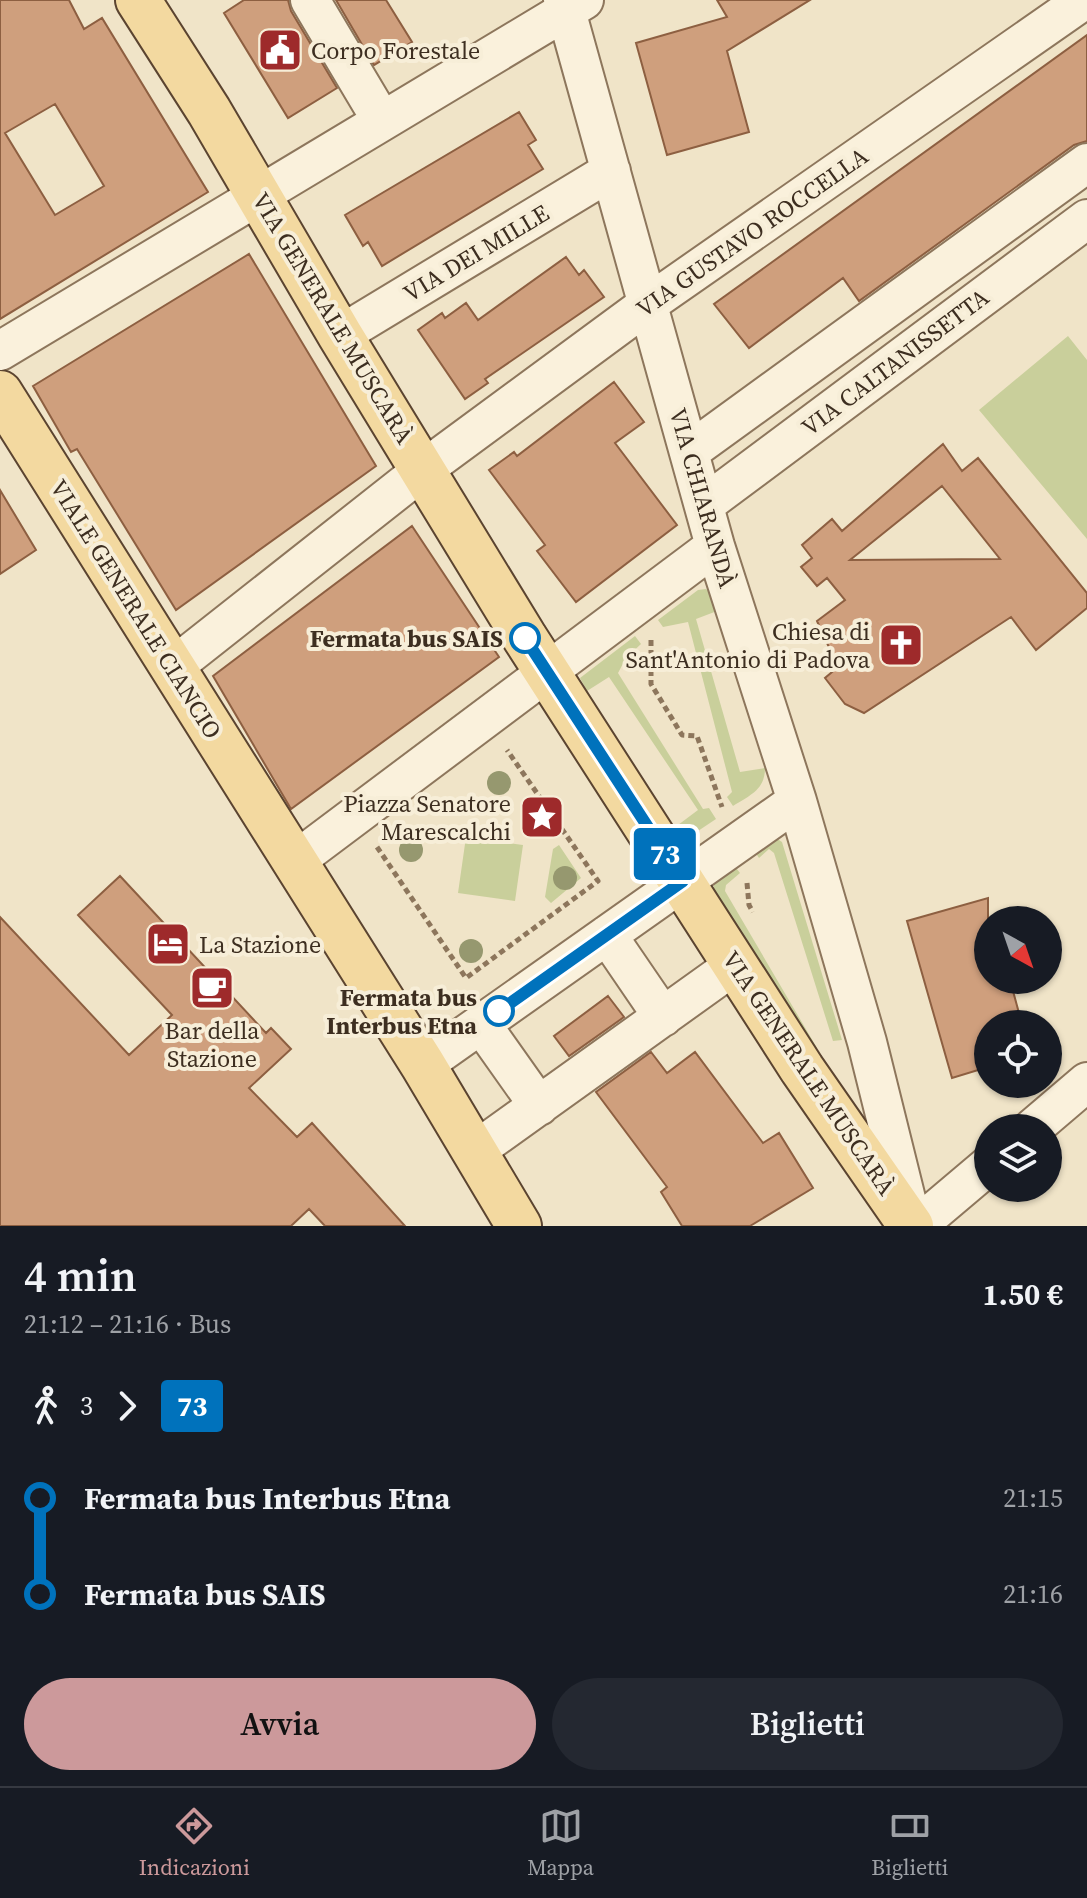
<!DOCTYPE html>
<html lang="it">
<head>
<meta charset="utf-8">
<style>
	body { margin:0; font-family:"Source Serif 4",serif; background:#242831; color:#f1f3f6; height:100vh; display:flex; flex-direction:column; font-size:30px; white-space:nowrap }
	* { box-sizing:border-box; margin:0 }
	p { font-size:26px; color:#9ea1a6 }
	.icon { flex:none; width:44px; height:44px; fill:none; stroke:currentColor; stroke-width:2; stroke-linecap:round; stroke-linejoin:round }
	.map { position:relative; height:1226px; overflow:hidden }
	.side { display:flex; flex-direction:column; background:#171b24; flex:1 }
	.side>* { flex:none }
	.badge { padding:0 16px; border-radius:6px; font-size:28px; line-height:52px }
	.needle { width:52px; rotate:140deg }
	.tools { position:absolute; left:974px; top:906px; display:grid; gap:16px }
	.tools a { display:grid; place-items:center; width:88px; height:88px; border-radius:50%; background:#171b24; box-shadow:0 2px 6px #0004; font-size:40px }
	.map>.badge { position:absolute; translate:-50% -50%; box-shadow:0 0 0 4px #fff }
	.legs { display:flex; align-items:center; gap:12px; height:88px; padding:0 24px; font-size:26px }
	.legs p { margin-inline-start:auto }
	.summary { display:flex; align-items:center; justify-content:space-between; height:136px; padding:0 24px }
	h1 { font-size:44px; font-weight:600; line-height:60px }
	.primary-button { display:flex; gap:16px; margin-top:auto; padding:16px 24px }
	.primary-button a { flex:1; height:92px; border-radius:48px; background:#cc999b; color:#111; font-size:32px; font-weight:600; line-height:92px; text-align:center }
	.primary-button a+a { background:#242831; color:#f1f3f6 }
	ul { padding:0 24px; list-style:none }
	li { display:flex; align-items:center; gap:28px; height:96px; font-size:30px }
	li i { display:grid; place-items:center; width:12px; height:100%; margin:0 10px; background:currentColor }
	li i::after { content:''; width:20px; height:20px; margin:-10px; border:6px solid; border-radius:50%; background:#171b24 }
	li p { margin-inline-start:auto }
	li:first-child i { background:linear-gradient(#0000 50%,currentColor 0) }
	li:last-child i { background:linear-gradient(currentColor 50%,#0000 0) }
	.menu { display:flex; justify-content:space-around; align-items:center; height:112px; border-top:2px solid #363941; background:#171b24; font-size:22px; color:#9ea1a6 }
	.menu a { display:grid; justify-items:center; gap:4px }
	.menu .on { color:#cc999b }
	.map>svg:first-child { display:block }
</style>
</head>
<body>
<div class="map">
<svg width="1087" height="1226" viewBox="0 0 1087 1226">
	<rect width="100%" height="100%" fill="#f0e4c8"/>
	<path fill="#c9cf9b" d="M1068 336 1087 360V539L979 410Z
		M706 589 713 595 717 611 696 619 740 772 765 768C765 790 750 795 733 806L727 797 732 792 688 622 663 627 658 620 698 590Z
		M635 636 641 644 626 658 618 673 703 809 709 808 716 819 689 837 680 836 674 828 698 810 609 677 587 691 580 678Z
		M773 836 782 842 842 1040 833 1041 774 853 769 849 759 858 753 849Z
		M466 837 523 845 515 901 458 893Z
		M559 845 581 878 551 903 545 897 553 849Z
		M733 864 740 873 726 885 725 891 817 1048 809 1051 713 893 715 878Z"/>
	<path fill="#cf9f7d" stroke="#8d5f41" stroke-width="2" fill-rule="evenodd" d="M0 0H69L84 29 102 18 208 192 0 319ZM55 104 104 186 55 215 5 133Z
		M244 0H288L291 11 337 88 288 118 224 13Z
		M336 0H386L412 42 374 65Z
		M717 0H810L727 51 749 132 667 155 636 43 727 17Z
		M1087 35V141L1074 145 859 301 843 278 749 348 714 304Z
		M519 112 536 140 528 145 543 169 382 266 368 242 363 246 345 215Z
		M249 254 376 466 176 610 77 449 71 452 33 386Z
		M566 257 579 275 584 270 604 297 485 379 488 383 465 399 418 330 442 313 445 318 466 303 478 320Z
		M614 382 644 422 615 443 677 525 576 602 537 551 545 545 489 470 514 452 517 456Z
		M943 444 962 471 978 458 1087 593V608L1036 650 1011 617 864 713 845 704 825 678 838 667 817 621 845 600 827 578 817 586 801 567 812 558 802 545 832 519 842 531ZM942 486 1000 559 850 560 860 552Z
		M0 490 36 550 0 574Z
		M412 526 499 657 291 809 213 676Z
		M120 876 266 1033 271 1028 291 1049 249 1088 297 1137 312 1123 405 1226H325L309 1209 291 1226H0V917L129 1055 172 1015 78 915Z
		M988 898V980H1010L1022 1024H988V1067L952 1078 907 921Z
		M608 996 624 1017 569 1056 554 1036Z
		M651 1052 667 1073 695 1052 763 1143 779 1133 813 1188 750 1226H682L661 1192 667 1187 596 1092Z"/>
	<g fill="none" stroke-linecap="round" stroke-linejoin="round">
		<g stroke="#8d765c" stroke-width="42">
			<path id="minor" d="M310 0 382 121
				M563 0 715 546 797 801 867 1042 911 1219
				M340 335 611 171
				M0 351 584 0
				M689 452 1087 163
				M704 505 1087 219
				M173 667 424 469 648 304 1084 0
				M295 861 715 546
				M607 935 663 1017
				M481 1024 539 1106
				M423 1065 797 801
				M1033 1128 1087 1082
				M475 1151 736 964
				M917 1226 988 1166"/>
		</g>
		<g stroke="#5b4430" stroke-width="48">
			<path id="major" d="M138 0 209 111 340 335 525 638 802 1069 911 1226
				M0 393 423 1065 519 1226"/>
		</g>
		<path stroke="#8d765c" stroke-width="5" stroke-dasharray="6 4" stroke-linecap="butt" d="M651 640V684L682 735 697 736 722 807
			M377 847 466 978 598 881 507 750
			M747 883 749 905 753 912"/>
		<use href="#minor" stroke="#faf1dc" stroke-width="38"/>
		<use href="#major" stroke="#f3d9a0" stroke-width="44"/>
	</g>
	<g fill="#96986f">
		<circle cx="499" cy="783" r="12"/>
		<circle cx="411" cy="850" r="12"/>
		<circle cx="565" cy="878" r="12"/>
		<circle cx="471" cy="951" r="12"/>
	</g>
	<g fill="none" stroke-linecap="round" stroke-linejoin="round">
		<g stroke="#fff" stroke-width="18">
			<path id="line-1" d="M499 1011 683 881 525 638"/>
		</g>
		<use href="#line-1" stroke="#0072bc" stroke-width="12"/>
	</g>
	<defs>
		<g id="civic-square" transform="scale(2.3)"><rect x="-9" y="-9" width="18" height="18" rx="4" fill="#9e2a2b" stroke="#f7eed8"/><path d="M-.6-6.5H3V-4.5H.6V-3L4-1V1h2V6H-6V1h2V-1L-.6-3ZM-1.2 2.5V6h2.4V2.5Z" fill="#fff"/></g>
		<g id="church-square" transform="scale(2.3)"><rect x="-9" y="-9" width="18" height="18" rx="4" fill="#9e2a2b" stroke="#f7eed8"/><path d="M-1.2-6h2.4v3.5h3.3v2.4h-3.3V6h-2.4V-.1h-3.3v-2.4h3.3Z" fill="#fff"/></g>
		<g id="sight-square" transform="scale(2.3)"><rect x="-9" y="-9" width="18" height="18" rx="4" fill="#9e2a2b" stroke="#f7eed8"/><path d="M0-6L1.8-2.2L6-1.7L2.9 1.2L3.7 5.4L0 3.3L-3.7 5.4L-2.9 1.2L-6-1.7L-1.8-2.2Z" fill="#fff"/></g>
		<g id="hotel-square" transform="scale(2.3)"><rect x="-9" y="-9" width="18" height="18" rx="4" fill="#9e2a2b" stroke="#f7eed8"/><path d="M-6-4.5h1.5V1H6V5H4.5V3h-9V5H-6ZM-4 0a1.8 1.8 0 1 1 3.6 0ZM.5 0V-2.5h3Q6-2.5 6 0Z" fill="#fff"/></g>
		<g id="cafe-square" transform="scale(2.3)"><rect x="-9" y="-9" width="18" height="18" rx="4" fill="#9e2a2b" stroke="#f7eed8"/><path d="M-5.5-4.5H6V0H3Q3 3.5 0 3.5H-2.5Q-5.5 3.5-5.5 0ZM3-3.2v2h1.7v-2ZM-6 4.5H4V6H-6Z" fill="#fff"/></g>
	</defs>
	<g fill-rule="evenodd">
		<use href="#civic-square" x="280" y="50"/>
		<use href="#church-square" x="901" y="645"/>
		<use href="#sight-square" x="542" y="817"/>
		<use href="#hotel-square" x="168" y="944"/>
		<use href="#cafe-square" x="212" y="988"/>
	</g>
	<g fill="#fff" stroke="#0072bc" stroke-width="4">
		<circle cx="525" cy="638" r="14"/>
		<circle cx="499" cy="1011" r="14"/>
	</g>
	<g text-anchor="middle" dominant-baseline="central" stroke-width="8" stroke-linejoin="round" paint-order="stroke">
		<g font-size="24" fill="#3d2e20" stroke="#f7eed8" text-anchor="start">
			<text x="311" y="50">Corpo Forestale</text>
			<text x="870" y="631" text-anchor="end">Chiesa di<tspan x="870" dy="28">Sant'Antonio di Padova</tspan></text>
			<text x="511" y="803" text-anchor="end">Piazza Senatore<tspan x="511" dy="28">Marescalchi</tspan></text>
			<text x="199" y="944">La Stazione</text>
			<text x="212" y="1030" text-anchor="middle">Bar della<tspan x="212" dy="28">Stazione</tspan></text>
		</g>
		<g font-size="24" fill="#3d2e20" stroke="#f7eed8">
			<text transform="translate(752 232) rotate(-35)">VIA GUSTAVO ROCCELLA</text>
			<text transform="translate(476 253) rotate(-31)">VIA DEI MILLE</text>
			<text transform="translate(333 318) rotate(59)">VIA GENERALE MUSCARÀ</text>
			<text transform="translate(895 362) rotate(-37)">VIA CALTANISSETTA</text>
			<text transform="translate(703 498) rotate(74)">VIA CHIARANDÀ</text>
			<text transform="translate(136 609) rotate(58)">VIALE GENERALE CIANCIO</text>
			<text transform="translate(809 1073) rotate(56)">VIA GENERALE MUSCARÀ</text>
		</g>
		<g font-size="24" font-weight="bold" fill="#3d2e20" stroke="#f7eed8" text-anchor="end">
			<text x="503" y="638">Fermata bus SAIS</text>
			<text x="477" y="997">Fermata bus<tspan x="477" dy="28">Interbus Etna</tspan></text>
		</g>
	</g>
</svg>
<div class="tools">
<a><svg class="needle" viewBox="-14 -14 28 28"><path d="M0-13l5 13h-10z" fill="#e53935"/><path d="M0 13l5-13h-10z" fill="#9ea1a6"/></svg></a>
<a><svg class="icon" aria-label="locate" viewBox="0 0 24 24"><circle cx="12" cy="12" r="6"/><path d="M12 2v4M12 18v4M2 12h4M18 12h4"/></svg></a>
<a><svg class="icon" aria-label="layers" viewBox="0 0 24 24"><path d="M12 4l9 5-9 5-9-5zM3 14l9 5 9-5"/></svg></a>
</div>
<b class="badge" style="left:665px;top:854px;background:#0072bc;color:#fff">73</b>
</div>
<section class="side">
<div class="summary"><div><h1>4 min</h1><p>21:12 – 21:16 · Bus</p></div><b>1.50 €</b></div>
<div class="legs"><svg class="icon" aria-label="walk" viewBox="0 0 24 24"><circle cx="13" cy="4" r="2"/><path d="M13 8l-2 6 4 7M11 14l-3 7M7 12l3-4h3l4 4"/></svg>3<svg class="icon" aria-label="forward" viewBox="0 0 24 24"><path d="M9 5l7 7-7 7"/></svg><b class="badge" style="background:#0072bc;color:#fff">73</b></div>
<ul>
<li><i style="color:#0072bc"></i><b>Fermata bus Interbus Etna</b><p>21:15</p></li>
<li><i style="color:#0072bc"></i><b>Fermata bus SAIS</b><p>21:16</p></li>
</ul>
<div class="primary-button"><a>Avvia</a><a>Biglietti</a></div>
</section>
<nav class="menu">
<a class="on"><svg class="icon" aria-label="directions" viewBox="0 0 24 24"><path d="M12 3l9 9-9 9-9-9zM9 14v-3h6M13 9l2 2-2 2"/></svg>Indicazioni</a>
<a><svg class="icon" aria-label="map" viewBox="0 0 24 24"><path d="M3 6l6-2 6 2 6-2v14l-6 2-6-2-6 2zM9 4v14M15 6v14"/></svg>Mappa</a>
<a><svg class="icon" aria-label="tickets" viewBox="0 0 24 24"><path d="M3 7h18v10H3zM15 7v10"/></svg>Biglietti</a>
</nav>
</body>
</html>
